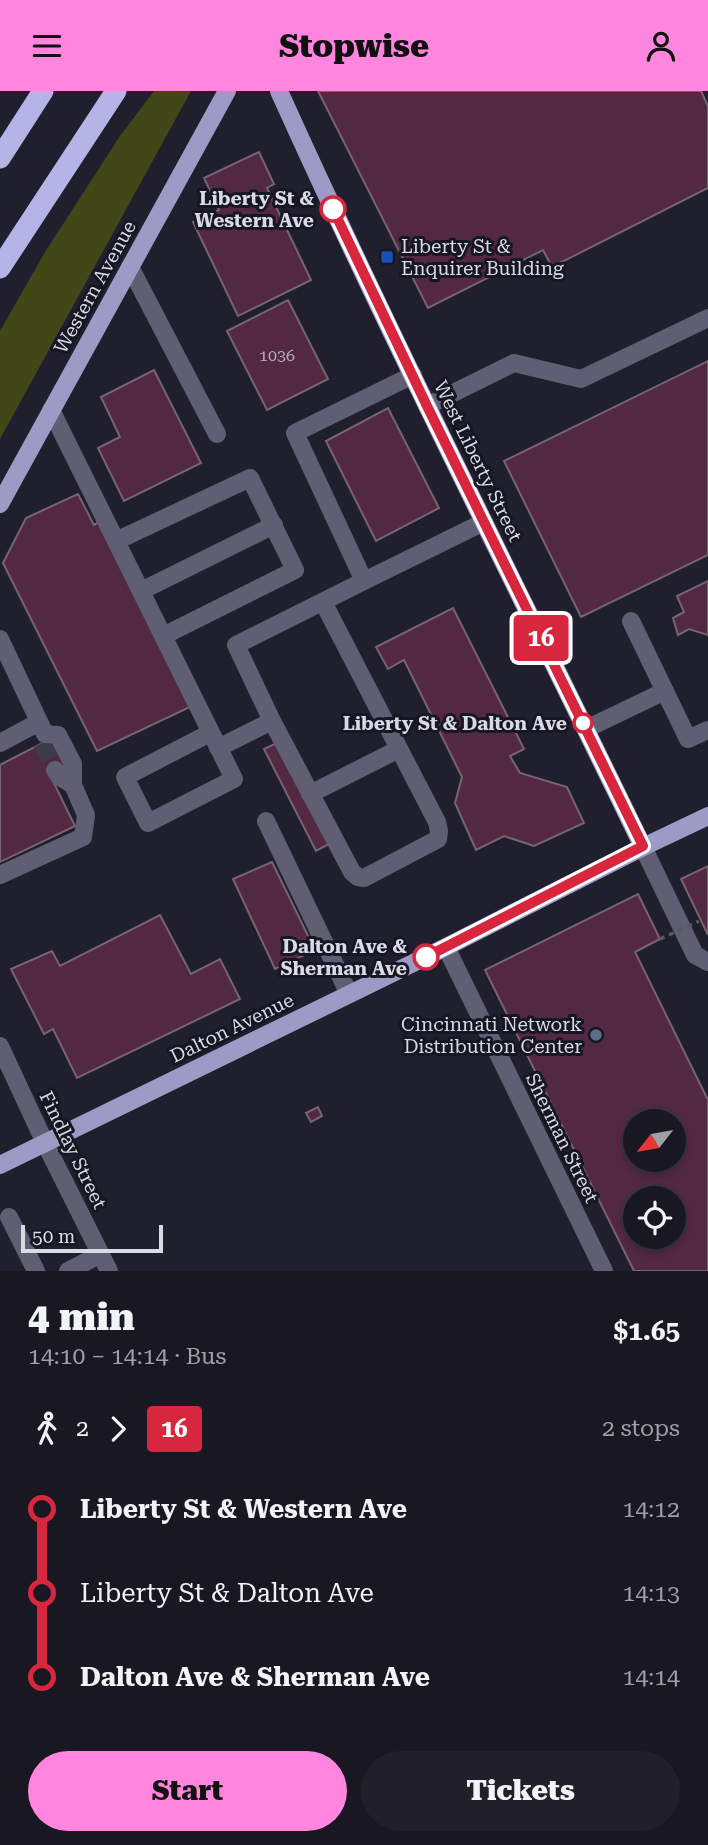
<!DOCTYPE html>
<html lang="en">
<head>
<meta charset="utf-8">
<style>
	body { margin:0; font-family:"Roboto Serif",serif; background:#21202a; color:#f1f3f6; height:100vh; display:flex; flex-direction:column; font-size:26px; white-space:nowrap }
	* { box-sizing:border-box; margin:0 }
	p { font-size:23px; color:#9f9fa5 }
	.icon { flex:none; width:38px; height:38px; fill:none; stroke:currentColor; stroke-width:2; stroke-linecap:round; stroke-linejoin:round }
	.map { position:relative; height:1180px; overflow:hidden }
	.details { display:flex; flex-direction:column; background:#181722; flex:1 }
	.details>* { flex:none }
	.badge { padding:0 14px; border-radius:5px; font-size:24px; line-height:46px }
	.needle { width:46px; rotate:239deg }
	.controls { position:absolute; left:623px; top:1018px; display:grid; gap:14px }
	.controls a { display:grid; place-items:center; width:63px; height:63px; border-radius:50%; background:#181722; box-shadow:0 4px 10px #0003,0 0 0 2px #363640; font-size:35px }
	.scale { position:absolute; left:21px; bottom:18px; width:142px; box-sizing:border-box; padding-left:7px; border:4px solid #dadae4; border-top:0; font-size:19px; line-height:24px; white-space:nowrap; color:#dadae4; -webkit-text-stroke:5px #161624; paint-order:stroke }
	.map>.badge { position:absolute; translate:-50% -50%; box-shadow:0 0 0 4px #fff }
	.legs { display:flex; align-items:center; gap:10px; height:77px; padding:0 28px; font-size:23px }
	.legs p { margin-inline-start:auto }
	.headline { display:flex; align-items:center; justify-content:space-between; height:119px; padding:0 28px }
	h1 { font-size:38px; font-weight:800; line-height:52px }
	.button { display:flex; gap:14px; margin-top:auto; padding:14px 28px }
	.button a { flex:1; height:80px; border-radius:42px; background:#ff85de; color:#111; font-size:28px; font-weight:800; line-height:80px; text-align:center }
	.button a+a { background:#21202a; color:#f1f3f6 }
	ul { padding:0 28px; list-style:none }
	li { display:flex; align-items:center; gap:24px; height:84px; font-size:26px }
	li i { display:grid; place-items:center; width:10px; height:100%; margin:0 9px; background:currentColor }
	li i::after { content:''; width:18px; height:18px; margin:-9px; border:5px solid; border-radius:50%; background:#181722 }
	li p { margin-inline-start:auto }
	li:first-child i { background:linear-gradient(#0000 50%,currentColor 0) }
	li:last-child i { background:linear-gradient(currentColor 50%,#0000 0) }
	header { display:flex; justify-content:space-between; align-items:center; height:91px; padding:0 28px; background:#ff85de; color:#111; font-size:32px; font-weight:800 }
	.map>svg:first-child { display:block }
</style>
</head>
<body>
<header><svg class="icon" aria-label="menu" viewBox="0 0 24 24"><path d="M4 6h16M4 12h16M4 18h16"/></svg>Stopwise<svg class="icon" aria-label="person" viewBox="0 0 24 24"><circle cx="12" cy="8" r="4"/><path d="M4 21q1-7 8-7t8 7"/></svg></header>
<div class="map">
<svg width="708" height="1180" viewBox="0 0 708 1180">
	<rect width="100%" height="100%" fill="#201f2e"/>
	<path fill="#424718" d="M154 0H191L0 348V240L45 161 120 45Z"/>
	<path fill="#532843" stroke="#76646e" stroke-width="2" fill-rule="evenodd" d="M318 0H701L708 15V97L552 176 543 159 428 217Z
		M259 61 274 93 267 97 311 189 238 225 193 131 219 119 204 87Z
		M288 209 328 288 267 319 227 240Z
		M708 270V464L581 526 504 370Z
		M154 279 201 372 124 410 98 357 120 346 101 306Z
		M388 317 439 417 376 450 326 350Z
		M78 403 94 434 100 430 192 615 97 660 3 472 26 427Z
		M708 490V544L689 538 678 544 673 527 684 521 677 505Z
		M453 517 524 658 510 665 520 682 567 696 584 732 534 755 504 745 476 759 455 712 462 686 404 569 388 578 376 556Z
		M52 647 66 674 49 682 75 735 0 771V674Z
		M279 651 329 753 316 760 264 658Z
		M272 771 315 859 275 878 233 788Z
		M708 775V844L681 788Z
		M638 803 660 848 635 861 708 1009V1180H634L485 879ZM635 1031H674V1069H635ZM635 1108H674V1146H635Z
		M160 824 191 883 220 868 240 908 77 987 53 938 44 943 11 878 52 860 60 875Z
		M318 1016 322 1025 311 1031 306 1022Z"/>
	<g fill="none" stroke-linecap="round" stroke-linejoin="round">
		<path stroke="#3c3b49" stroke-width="18" stroke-dasharray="18 9" stroke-linecap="butt" d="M42 652 55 679"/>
		<path stroke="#5f5e73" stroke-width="18" d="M130 176 217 343
			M413 284 295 342 364 490 484 431
			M427 315 514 272 581 288 708 227
			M51 319 234 688 148 732 125 686 210 642
			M116 450 250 387 295 479 163 545
			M141 500 274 434
			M631 530 688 648 708 639
			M0 548 45 643 58 644 73 673V694L86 724 83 746 0 784
			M272 630 352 781 358 786 364 787 438 748 439 740 437 731 323 511
			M586 638 665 600
			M0 652 39 631
			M218 657 272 630 236 554 364 490
			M55 679 60 686 73 694
			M310 703 399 658
			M266 730 349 903
			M643 756 695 864 708 871
			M446 856 604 1180
			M0 955 45 1052 109 1180
			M9 1126 36 1180
			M68 1180 101 1163"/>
		<path stroke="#9d9bc6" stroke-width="18" d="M279 0C394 255 521 504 643 756
			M0 413 227 0
			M0 1074 446 856 643 756 708 725"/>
		<path stroke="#b6b3e7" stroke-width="21" d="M0 67 43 0
			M0 177 116 0"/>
		<path stroke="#585765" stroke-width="3.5" stroke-dasharray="5 5" stroke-linecap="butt" d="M660 848 699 830"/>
	</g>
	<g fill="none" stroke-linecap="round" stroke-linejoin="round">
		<g stroke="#fff" stroke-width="16">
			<path id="line-1" d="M333 118 427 315 643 755 426 866"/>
		</g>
		<use href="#line-1" stroke="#d7263d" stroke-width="10"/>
	</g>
	<g fill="#fff" stroke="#d7263d" stroke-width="3.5">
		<circle cx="333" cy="118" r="12"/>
		<circle cx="583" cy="632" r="9"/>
		<circle cx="426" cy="866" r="12"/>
	</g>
	<rect fill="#1a4fb4" stroke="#161624" stroke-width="2.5" x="380" y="159" width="14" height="14" rx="3.5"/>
	<circle fill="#5c6f8a" stroke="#161624" stroke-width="2.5" cx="596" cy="944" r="7"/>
	<g text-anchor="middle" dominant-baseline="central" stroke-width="6" stroke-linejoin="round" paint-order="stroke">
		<g font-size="16" fill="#b8aebc">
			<text x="277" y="264">1036</text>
		</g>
		<g font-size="19" font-weight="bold" fill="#dadae4" stroke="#161624" text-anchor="end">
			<text x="314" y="107">Liberty St &amp;<tspan x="314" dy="22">Western Ave</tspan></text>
			<text x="567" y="632">Liberty St &amp; Dalton Ave</text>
			<text x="407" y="855">Dalton Ave &amp;<tspan x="407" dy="22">Sherman Ave</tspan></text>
		</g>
		<g font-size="19" fill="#dadae4" stroke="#161624" text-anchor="start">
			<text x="401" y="155">Liberty St &amp;<tspan x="401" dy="22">Enquirer Building</tspan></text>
			<text x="582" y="933" text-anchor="end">Cincinnati Network<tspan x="582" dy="22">Distribution Center</tspan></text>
		</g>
		<g font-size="19" fill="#dadae4" stroke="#161624">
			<text transform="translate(95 196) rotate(-61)">Western Avenue</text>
			<text transform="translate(478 370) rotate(64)">West Liberty Street</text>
			<text transform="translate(232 937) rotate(-26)">Dalton Avenue</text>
			<text transform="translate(562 1047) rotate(64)">Sherman Street</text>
			<text transform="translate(73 1059) rotate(64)">Findlay Street</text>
		</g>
	</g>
</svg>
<div class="controls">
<a><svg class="needle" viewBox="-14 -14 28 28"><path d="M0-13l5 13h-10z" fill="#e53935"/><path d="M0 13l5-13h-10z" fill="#9f9fa5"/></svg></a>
<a><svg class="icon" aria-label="locate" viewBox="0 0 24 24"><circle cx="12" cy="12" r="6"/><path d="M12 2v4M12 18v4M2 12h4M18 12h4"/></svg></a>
</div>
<div class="scale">50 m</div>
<b class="badge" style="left:541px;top:547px;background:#d7263d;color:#fff">16</b>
</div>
<section class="details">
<div class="headline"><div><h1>4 min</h1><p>14:10 – 14:14 · Bus</p></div><b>$1.65</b></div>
<div class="legs"><svg class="icon" aria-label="walk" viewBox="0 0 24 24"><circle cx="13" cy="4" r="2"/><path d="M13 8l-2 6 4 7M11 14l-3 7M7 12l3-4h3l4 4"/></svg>2<svg class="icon" aria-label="forward" viewBox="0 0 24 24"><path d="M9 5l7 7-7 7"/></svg><b class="badge" style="background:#d7263d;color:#fff">16</b><p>2 stops</p></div>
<ul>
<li><i style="color:#d7263d"></i><b>Liberty St &amp; Western Ave</b><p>14:12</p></li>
<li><i style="color:#d7263d"></i><span>Liberty St &amp; Dalton Ave</span><p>14:13</p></li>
<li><i style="color:#d7263d"></i><b>Dalton Ave &amp; Sherman Ave</b><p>14:14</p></li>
</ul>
<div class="button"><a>Start</a><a>Tickets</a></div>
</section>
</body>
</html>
